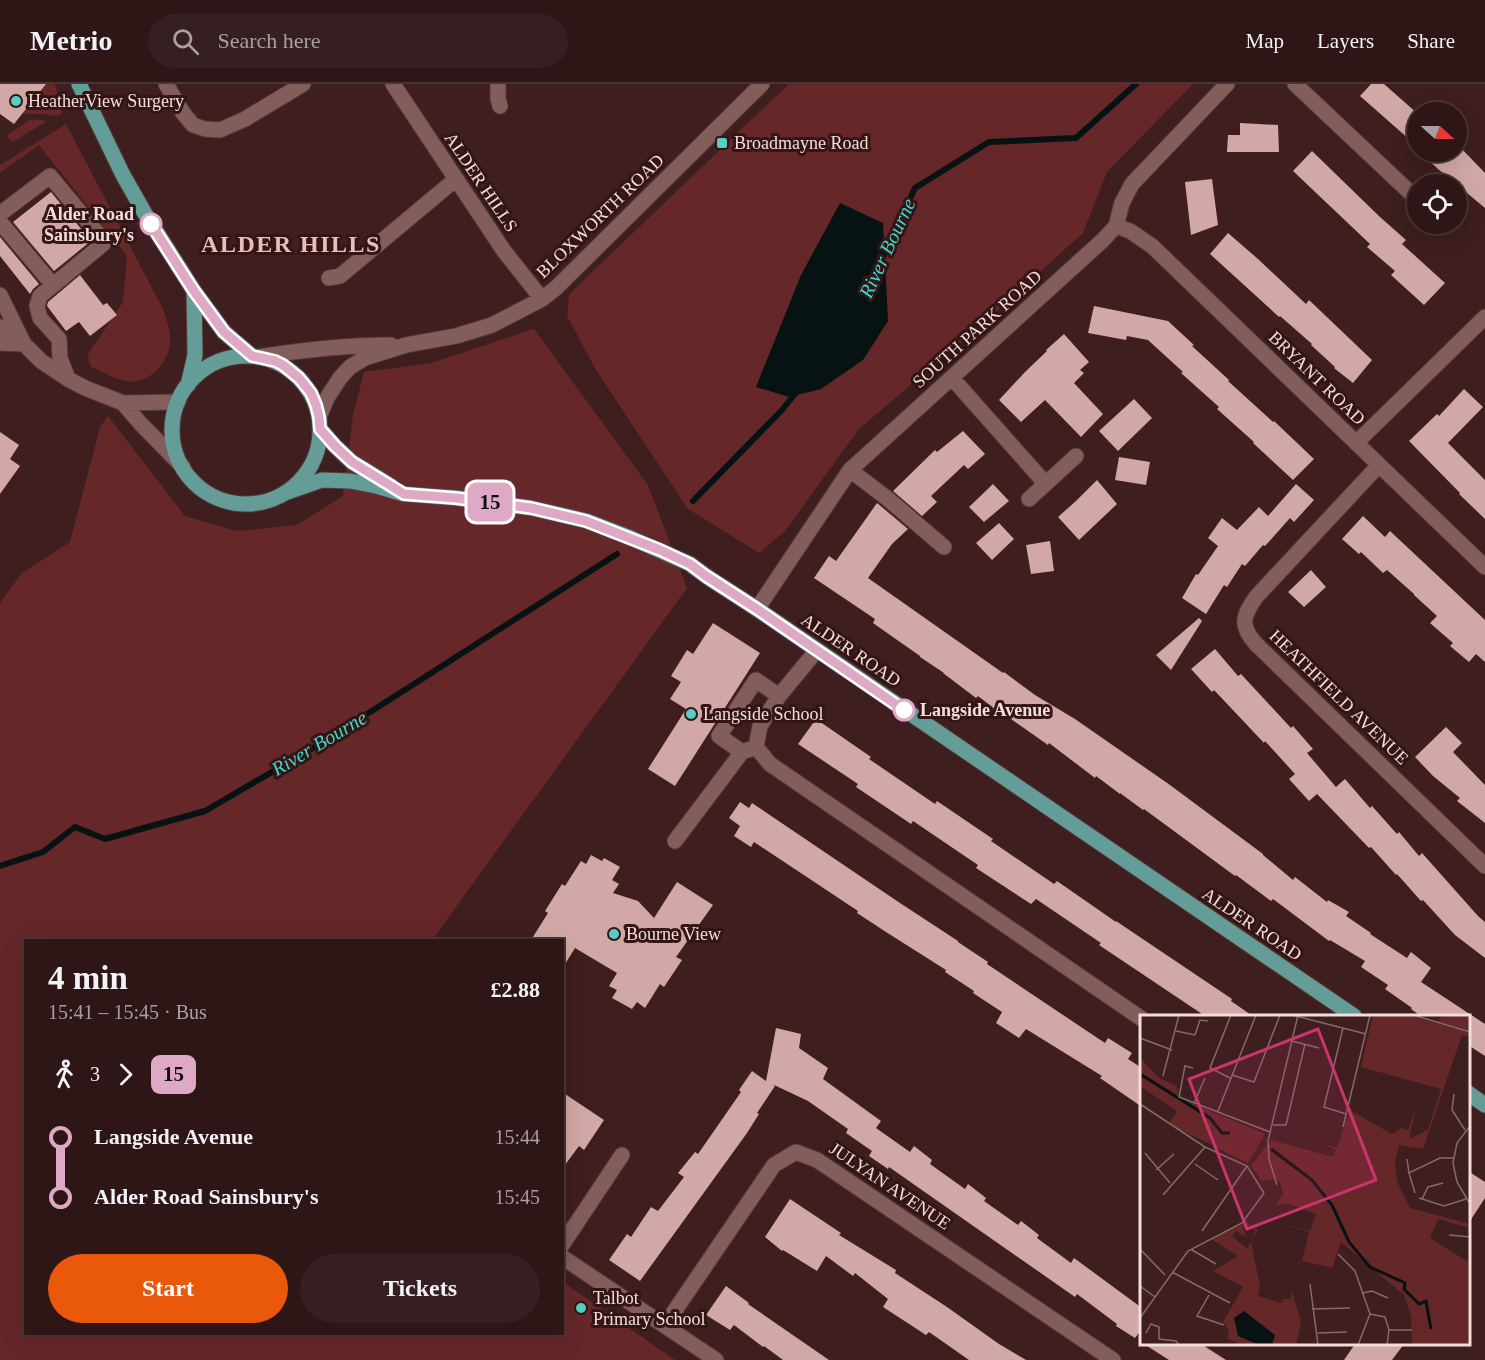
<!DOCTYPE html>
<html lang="en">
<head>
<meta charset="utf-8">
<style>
	body { margin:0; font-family:"Times New Roman",serif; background:#361f20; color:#f1f3f6; height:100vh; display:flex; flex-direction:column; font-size:22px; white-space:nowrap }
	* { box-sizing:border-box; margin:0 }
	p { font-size:20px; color:#a79fa1 }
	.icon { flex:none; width:33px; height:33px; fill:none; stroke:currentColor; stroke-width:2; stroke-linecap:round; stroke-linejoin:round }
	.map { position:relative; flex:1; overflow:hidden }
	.side { position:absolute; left:24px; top:855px; width:540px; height:396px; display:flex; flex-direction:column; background:#2e1617; border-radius:0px; box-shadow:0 6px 24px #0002,0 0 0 2px #493536 }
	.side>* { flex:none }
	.badge { padding:0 12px; border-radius:9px; font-size:21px; line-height:39px }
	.needle { width:39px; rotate:111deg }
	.tools { position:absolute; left:1407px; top:18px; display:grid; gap:12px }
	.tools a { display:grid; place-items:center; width:60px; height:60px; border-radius:50%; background:#2e1617; box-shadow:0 6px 24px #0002,0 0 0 2px #493536; font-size:30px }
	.map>.badge { position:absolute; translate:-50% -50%; box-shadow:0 0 0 3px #fff }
	.legs { display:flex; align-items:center; gap:9px; height:66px; padding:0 24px; font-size:20px }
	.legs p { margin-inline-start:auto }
	.summary { display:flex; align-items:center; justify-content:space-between; height:102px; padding:0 24px }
	h1 { font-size:33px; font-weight:700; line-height:45px }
	.primary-button { display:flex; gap:12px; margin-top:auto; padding:12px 24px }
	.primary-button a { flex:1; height:69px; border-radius:36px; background:#ea580c; color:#fff; font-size:24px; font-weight:700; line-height:69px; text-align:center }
	.primary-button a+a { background:#361f20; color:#f1f3f6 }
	ul { padding:0 24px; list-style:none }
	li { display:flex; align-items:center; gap:21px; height:60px; font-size:22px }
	li i { display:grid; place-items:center; width:9px; height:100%; margin:0 8px; background:currentColor }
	li i::after { content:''; width:15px; height:15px; margin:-8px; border:4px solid; border-radius:50%; background:#2e1617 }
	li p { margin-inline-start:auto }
	li:first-child i { background:linear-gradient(#0000 50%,currentColor 0) }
	li:last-child i { background:linear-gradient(currentColor 50%,#0000 0) }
	header { display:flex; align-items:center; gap:36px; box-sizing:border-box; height:84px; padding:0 30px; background:#2e1617; border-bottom:2px solid #493536 }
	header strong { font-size:28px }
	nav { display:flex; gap:33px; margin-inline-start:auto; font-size:21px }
	.search { width:420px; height:54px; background:#361f20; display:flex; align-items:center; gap:15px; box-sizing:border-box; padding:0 21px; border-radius:33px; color:#a79fa1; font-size:22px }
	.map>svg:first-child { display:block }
</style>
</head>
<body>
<header>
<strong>Metrio</strong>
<div class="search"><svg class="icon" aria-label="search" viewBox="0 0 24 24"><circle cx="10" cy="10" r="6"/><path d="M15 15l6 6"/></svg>Search here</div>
<nav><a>Map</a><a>Layers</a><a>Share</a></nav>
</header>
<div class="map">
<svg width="1485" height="1276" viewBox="0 0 1485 1276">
	<rect width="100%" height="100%" fill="#3e1e1f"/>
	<path fill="#662729" d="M40 0H55L62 30 55 32 43 30H22Z
		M789 0H1193L1107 88 1083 149 973 248 859 345 785 447 759 469 688 425 596 286 567 232 569 210Z
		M31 35 47 37 13 58 6 52Z
		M66 40 164 227C167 238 171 248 170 259 168 281 148 301 126 297 114 295 102 287 91 283L87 272 123 218 127 172 39 61 0 89V81Z
		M534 245 648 401 687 504 432 856H26V1250H562L563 1198 675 1276H0V519L22 489 70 458 100 343 108 332 185 432 237 447 297 441 343 412 353 331 364 288 431 279Z"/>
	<path fill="#061312" d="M840 119 883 139 888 237 863 276 821 305 789 313 756 303 801 191Z"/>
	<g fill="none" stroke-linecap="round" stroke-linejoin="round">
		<path stroke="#061312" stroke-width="6" d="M881 177 915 104 989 58 1076 54 1136 0
			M693 417 782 326 798 306
			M0 782 43 768 75 743 105 755 205 727 325 657 617 470"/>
	</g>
	<path fill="#d1a8a6" d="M0 0H46L14 40 0 30Z
		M1371 0H1384L1418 30V63L1360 12Z
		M1240 39 1278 41 1279 68H1227L1228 51H1240Z
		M1459 62 1485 89V124L1438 85 1420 68H1456V65Z
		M1312 67 1380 133 1406 156 1402 160 1445 199 1424 221 1391 191 1395 187 1367 163 1370 160 1293 87Z
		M1212 95 1218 141 1191 151 1185 98Z
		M51 108 91 157 54 187 13 138Z
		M1228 149 1258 175 1306 220 1309 216 1372 276 1353 299 1334 284 1335 283 1311 261 1312 260 1280 232 1279 233 1210 170Z
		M0 153 39 200 33 205 30 210 0 172Z
		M80 191 103 221 107 219 117 231 90 252 79 238 66 247 47 222 48 218Z
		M1094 222 1168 237 1194 261 1192 262 1229 296 1228 297 1273 338 1274 337 1314 375 1293 396 1253 359 1254 358 1217 325 1219 323 1181 289 1183 288 1148 256 1127 252 1126 256 1088 249Z
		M1064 250 1089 278 1080 286 1084 289 1074 299 1103 330 1081 353 1045 316 1021 338 999 316 1025 288 1047 267 1046 266Z
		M1464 305 1483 323 1448 359 1485 396V435L1459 410 1460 409 1409 357 1437 330 1439 332Z
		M1134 315 1152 334 1118 367 1099 347Z
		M963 347 985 370 968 385 964 381 931 412 937 418 922 432 893 407 935 366 937 368Z
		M0 348 19 361 10 375 20 382 0 410Z
		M1119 373 1150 378 1146 401 1115 396Z
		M1097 396 1117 420 1079 456 1058 433 1076 417Z
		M993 400 1009 417 984 438 969 423Z
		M1296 400 1314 416 1294 438 1290 434 1265 462 1263 461 1245 482 1242 480 1227 503 1224 501 1206 530 1182 514 1196 490 1198 491 1218 462 1208 454 1222 434 1237 446 1259 423 1268 432Z
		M877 419 908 445 892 460 868 494 1003 589 1004 588 1035 611 1075 635 1170 701 1263 770V771L1293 796 1295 793 1327 818 1328 816 1349 828 1346 832 1371 849 1370 850 1407 874 1411 868 1431 884 1421 898 1485 940V972L1468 961V933H1422L1411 925 1412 924 1385 905 1388 901 1361 883 1365 877 1330 856 1329 857 1273 815 1271 817 1236 791 1235 792 1144 725 1143 726 1120 709V710L1096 692 1095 694 1049 659 1048 661 1001 628 1000 629 978 612 976 614 943 589H944L920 573V572L873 539 875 535 814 494 829 472 836 477Z
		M1363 432 1385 453 1390 447 1485 536V578L1476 570 1469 578 1450 562 1453 559 1430 539 1437 532 1414 511V510L1387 486 1383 489 1361 468 1359 470 1342 455Z
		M999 439 1014 455 992 476 976 459Z
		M1050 457 1054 487 1031 490 1026 461Z
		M1311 486 1326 503 1304 523 1288 508Z
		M1199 534 1202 537 1171 586 1156 571Z
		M713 539 760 569 675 702 648 685 686 625 670 615 681 598 671 592 687 566 693 570Z
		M1215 565 1238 592 1241 590 1291 644 1293 642 1313 665 1307 669 1336 703 1345 695 1370 724 1372 722 1397 750 1399 748 1419 772 1422 769 1478 832 1485 838V874L1455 851 1423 816 1421 817 1397 790 1396 791 1371 763 1369 764 1317 710 1309 717 1289 695 1295 690 1265 657 1264 659 1214 606 1212 608 1191 585Z
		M816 635 871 673 869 675 935 720 937 717 993 755 991 757 1054 800 1057 797 1116 838V837L1232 915 1231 917 1254 933 1205 932 1099 861 1101 859 1036 815 1031 820 976 784 978 781 913 737 911 740 856 703 858 700 798 660Z
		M1446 643 1462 659 1453 668 1485 701V739L1457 717 1460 714 1433 692 1415 673Z
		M740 718 749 724 752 719 900 819 958 857V858L988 878 987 880 1078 941 1105 959 1108 954 1132 969 1128 975 1142 984V1023L1100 994 1102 992 1026 945 1019 954 996 939 1002 928 973 909 974 907 945 888 946 886 886 848 857 829 858 827 754 758 751 763 734 752 740 742 729 734Z
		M591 771 602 777 604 774 620 783 612 796 619 800 613 809 638 817 654 834 677 798 713 821 676 873 682 876 664 903 660 900 645 924 637 918 632 925 612 914 617 906 609 902 617 889 575 864 562 885V856H531L548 829 545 827 562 800 565 802 581 777 586 780Z
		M776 944 801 950 799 964 828 984 823 995 881 1037 876 1044 910 1068 914 1062 932 1076 930 1080 965 1105 968 1100 986 1114 984 1117 1018 1141 1021 1137 1039 1151 1037 1154 1071 1179 1074 1174 1142 1224V1245L1135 1254 1116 1242 1117 1240 1077 1210 1075 1213 889 1083 888 1085 869 1072 872 1067 846 1049 848 1045 808 1017 772 1000 775 1002 757 1029 759 1030 747 1049 640 1197 609 1176 627 1150 631 1153 651 1123 658 1127 684 1093 678 1089 695 1068 698 1070 741 1008 739 1006 752 987 766 997Z
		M562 1008 604 1036 584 1066 579 1062 562 1085Z
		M1468 1087 1485 1098V1114L1468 1140Z
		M790 1115 841 1149 839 1151 896 1186 895 1189 947 1223 999 1260 1026 1276H969L929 1248 926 1251 883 1223 888 1215 855 1189 853 1192 826 1172 817 1187 783 1166 782 1167 765 1153Z
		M726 1202 749 1219 748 1220 829 1276H783L764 1262 763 1263 734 1241 730 1246 706 1231Z
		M1144 1260H1201L1226 1276H1169Z
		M1355 1260H1404L1392 1276H1344Z"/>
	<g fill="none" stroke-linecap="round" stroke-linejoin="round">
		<g stroke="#553a3b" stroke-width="17">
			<path id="minor" d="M166 0 183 29 193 41 205 45 220 46 245 35 303 0
				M393 0 504 167 542 215
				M498 0V15L500 22
				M1295 0 1418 116
				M0 130 50 92 104 157 103 160 40 212 37 222 40 234 59 255 60 274 68 295
				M0 138 53 201
				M1116 142 1130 147 1152 162 1485 483
				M329 194 340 192 456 95
				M0 211 24 260
				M0 243 22 258
				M0 259 24 260 41 277 68 295 85 304 123 319 178 318
				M258 273C302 266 346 261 391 261
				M952 294 1045 399
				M123 319 140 339 183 383
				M319 333 327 314 340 294 350 283 365 274 406 261 456 252 492 241 542 215 556 204 762 0
				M1356 359 1485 233
				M1379 381 1256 513C1243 532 1239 541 1256 560L1485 782
				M850 386 888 415 944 463
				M1029 415 1076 372
				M757 525 850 386 1103 156 1116 142 1122 119 1132 100 1227 0
				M817 566 779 612 760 642 756 663 770 680 1142 935
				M742 668 719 652 756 596 779 612
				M675 757 742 668 756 663
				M562 1161 622 1071
				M562 1173 716 1276
				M665 1241 774 1081 796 1068 817 1076 1113 1276"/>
		</g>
		<g stroke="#553a3b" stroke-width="17">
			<path id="major" d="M79 0 123 91 144 128 194 207 224 248 252 272
				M172 346a74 74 0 1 1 148 0a74 74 0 1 1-148 0Z
				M188 301 195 271 194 207
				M320 345 335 362 352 378 391 402
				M285 409 322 396 350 397 376 402 404 410 456 414 531 424 587 437 631 454 690 480 706 492 757 525 1354 932
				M1468 1009 1485 1021"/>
		</g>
		<use href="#minor" stroke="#825d5c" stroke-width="15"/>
		<use href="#major" stroke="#649d98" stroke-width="15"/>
	</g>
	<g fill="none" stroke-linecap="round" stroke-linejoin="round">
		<g stroke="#fff" stroke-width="14">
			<path id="line-1" d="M151 140 194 207 224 248 252 272 275 277 283 281 299 294 311 309 316 321 319 333 320 345 335 362 352 378 404 410 456 414 531 424 586 437 660 466 690 480 706 492 757 525 904 626"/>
		</g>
		<use href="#line-1" stroke="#dea9c5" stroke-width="9"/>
	</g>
	<g fill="#55cec5" stroke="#331515" stroke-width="2">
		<circle cx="16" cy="17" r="6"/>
		<rect x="716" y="53" width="12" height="12" rx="3"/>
		<circle cx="691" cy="630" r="6"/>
		<circle cx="614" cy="850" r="6"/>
		<circle cx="581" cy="1224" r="6"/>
	</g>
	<g fill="#fff" stroke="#dea9c5" stroke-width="3">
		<circle cx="151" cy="140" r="10"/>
		<circle cx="904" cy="626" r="10"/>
	</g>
	<g text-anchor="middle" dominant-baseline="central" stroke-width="6" stroke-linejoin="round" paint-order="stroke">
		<g font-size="18" fill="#f3dddc" stroke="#331515" text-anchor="start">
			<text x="28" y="17">HeatherView Surgery</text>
			<text x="734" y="59">Broadmayne Road</text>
			<text x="703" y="630">Langside School</text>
			<text x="626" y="850">Bourne View</text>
			<text x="593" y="1214">Talbot<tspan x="593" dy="21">Primary School</tspan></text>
		</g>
		<g font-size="18" fill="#f3dddc" stroke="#331515">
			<text transform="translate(481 98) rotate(56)">ALDER HILLS</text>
			<text transform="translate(600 132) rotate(-44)">BLOXWORTH ROAD</text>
			<text transform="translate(977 245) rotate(-42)">SOUTH PARK ROAD</text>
			<text transform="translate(1317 294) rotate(44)">BRYANT ROAD</text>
			<text transform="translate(851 566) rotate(34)">ALDER ROAD</text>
			<text transform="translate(1339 613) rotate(44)">HEATHFIELD AVENUE</text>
			<text transform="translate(1252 840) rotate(34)">ALDER ROAD</text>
			<text transform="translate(890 1102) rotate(34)">JULYAN AVENUE</text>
		</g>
		<g font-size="18" font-weight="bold" fill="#f3dddc" stroke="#331515" text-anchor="end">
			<text x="134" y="130">Alder Road<tspan x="134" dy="21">Sainsbury's</tspan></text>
			<text x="920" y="626" text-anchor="start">Langside Avenue</text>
		</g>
		<g font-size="20" font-style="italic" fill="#3cdbd1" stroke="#331515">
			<text transform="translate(887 164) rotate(-65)">River Bourne</text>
			<text transform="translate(319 659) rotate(-31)">River Bourne</text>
		</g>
		<g font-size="24" font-weight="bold" letter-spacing="1.5" fill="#e8bdbc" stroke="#331515">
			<text x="291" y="160">ALDER HILLS</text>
		</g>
	</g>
	<g transform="translate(1140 931)">
		<rect width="330" height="330" fill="#3e1e1f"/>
		<path d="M233 0H268L330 18V22L322 20 283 134 259 130 255 147 257 166 270 193 330 209V213L298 204 290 223 330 248V330H272L271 301 264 280 201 227 192 253 162 246 169 217 135 207 170 216 176 199 150 189 136 190 143 179 140 167 135 164 122 166 111 151 131 125 193 142 196 135 181 128 197 133 211 92 213 97 252 119 261 113 268 115 276 92 269 124 288 115 301 74 221 52ZM301 0H330V17L298 7ZM0 43 19 63 37 71 39 83 125 119 108 148 29 109 37 96 0 71ZM107 207 118 215 112 224 115 215 109 210 103 212 106 222 96 216 92 221 107 234 111 227 120 271 118 281 142 288 143 284H150L152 276 161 307 156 330H104L87 324 89 316 83 307 103 272 73 256 98 241 71 224Z" fill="#662729"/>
		<path d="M104 296 135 320 132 330H119L98 321 94 303Z" fill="#061312"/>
		<path fill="none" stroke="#061312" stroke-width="3" d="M0 59 70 103 82 118H90M131 134 172 165 192 190 209 227 230 252 265 268 264 274 279 289 286 286 291 314"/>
		<path fill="none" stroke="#866a6b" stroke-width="1.5" d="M152 0 226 19M273 0 330 17M203 13 184 92 206 99M36 16 55 20 60 5 68 6M0 23 32 35M152 26 179 33M53 53 45 51 39 82 130 117M92 60 114 67 140 0M23 61 39 0M90 63 70 53 91 0M314 79 312 95 325 115M54 88 65 63M0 89 65 132 107 151 124 178M78 96 116 0M133 110H146L165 29M330 111 317 128 313 148 317 167 330 189M203 112 230 0M5 138 30 168M267 144 269 158 300 143H314M55 149 78 165M16 155 34 139M269 158 275 178M137 170 129 144 128 126 158 0M23 180 65 132M279 183 304 191 326 184M282 184 288 172 303 168M62 216 107 151M309 220 330 222M0 234 25 260M52 235 76 249M198 239 215 256 230 299 218 330M32 257 90 288M170 269 178 330M0 271 15 282M223 278 232 276 248 283M69 280 57 301 84 310M172 294 210 293M230 299 245 302 249 315 247 330M0 303 48 236 102 208 124 178M249 315H272M6 318 11 309 19 312V324L36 326 39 330M178 318 207 317"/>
		<path fill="#c9366e" fill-opacity="0.15" stroke="#c9366e" stroke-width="3" d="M178 14 236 165 107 214 49 64Z"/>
		<rect width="330" height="330" fill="none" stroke="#f3dddc" stroke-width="3"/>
	</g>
</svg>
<div class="tools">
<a><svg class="needle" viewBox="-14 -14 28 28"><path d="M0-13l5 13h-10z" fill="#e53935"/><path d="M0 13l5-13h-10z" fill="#a79fa1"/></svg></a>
<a><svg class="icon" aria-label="locate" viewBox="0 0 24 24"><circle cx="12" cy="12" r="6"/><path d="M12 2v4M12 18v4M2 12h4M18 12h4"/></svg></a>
</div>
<b class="badge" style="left:490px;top:418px;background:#dea9c5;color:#111">15</b>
<section class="side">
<div class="summary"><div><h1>4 min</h1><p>15:41 – 15:45 · Bus</p></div><b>£2.88</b></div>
<div class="legs"><svg class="icon" aria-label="walk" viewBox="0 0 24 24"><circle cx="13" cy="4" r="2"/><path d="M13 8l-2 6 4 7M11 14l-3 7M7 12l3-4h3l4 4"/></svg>3<svg class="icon" aria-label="forward" viewBox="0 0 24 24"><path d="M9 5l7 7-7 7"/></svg><b class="badge" style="background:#dea9c5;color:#111">15</b></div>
<ul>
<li><i style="color:#dea9c5"></i><b>Langside Avenue</b><p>15:44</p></li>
<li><i style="color:#dea9c5"></i><b>Alder Road Sainsbury's</b><p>15:45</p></li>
</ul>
<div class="primary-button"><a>Start</a><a>Tickets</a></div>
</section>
</div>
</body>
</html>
